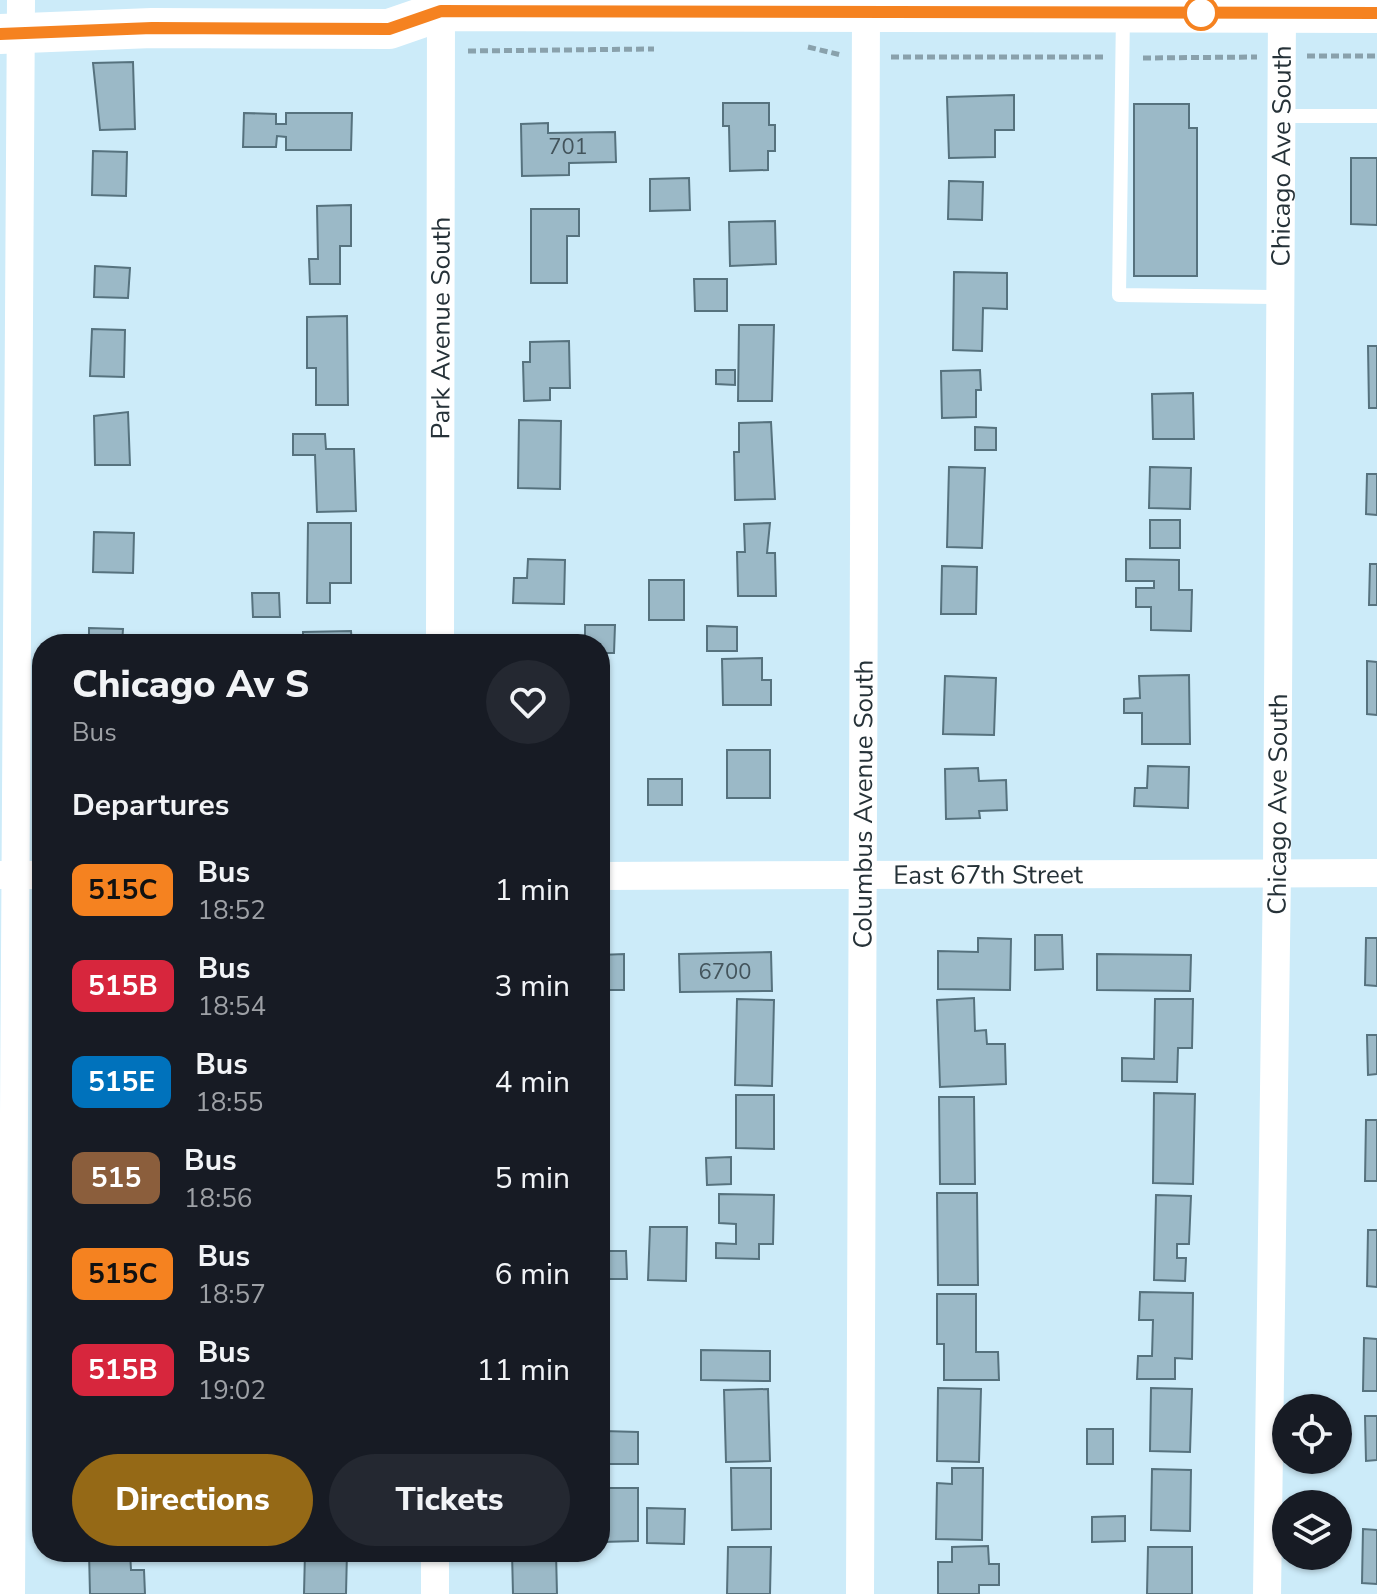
<!DOCTYPE html>
<html lang="en">
<head>
<meta charset="utf-8">
<style>
	body { margin:0; font-family:"Nunito Sans",sans-serif; background:#242831; color:#f1f3f6; height:100vh; display:flex; flex-direction:column; font-size:30px; white-space:nowrap }
	* { box-sizing:border-box; margin:0 }
	p { font-size:26px; color:#9ea1a6 }
	.icon { flex:none; width:44px; height:44px; fill:none; stroke:currentColor; stroke-width:2; stroke-linecap:round; stroke-linejoin:round }
	.map { position:relative; flex:1; overflow:hidden }
	.drawer { position:absolute; left:32px; top:634px; width:578px; height:928px; display:flex; flex-direction:column; background:#171b24; border-radius:32px; box-shadow:0 2px 6px #0004 }
	.drawer>* { flex:none }
	.badge { padding:0 16px; border-radius:12px; font-size:28px; line-height:52px }
	.fabs { position:absolute; left:1272px; top:1394px; display:grid; gap:16px }
	.fabs a { display:grid; place-items:center; width:80px; height:80px; border-radius:50%; background:#171b24; box-shadow:0 2px 6px #0004; font-size:40px }
	.map>.badge { position:absolute; translate:-50% -50%; box-shadow:0 0 0 4px #fff }
	h2 { padding:0 40px; font-size:30px; line-height:72px }
	.round { display:grid; place-items:center; flex:none; width:84px; height:84px; border-radius:42px; background:#242831 }
	.overview { display:flex; align-items:center; justify-content:space-between; height:136px; padding:0 40px }
	h1 { font-size:38px; font-weight:800; line-height:60px }
	.cta { display:flex; gap:16px; margin-top:auto; padding:16px 40px }
	.cta a { flex:1; height:92px; border-radius:48px; background:#956916; color:#fff; font-size:32px; font-weight:800; line-height:92px; text-align:center }
	.cta a+a { background:#242831; color:#f1f3f6 }
	ul { padding:0; list-style:none }
	li { display:flex; align-items:center; gap:24px; height:96px; padding:0 40px }
	li div { flex:1 }
	li b { display:block; font-size:30px }
	li em { font-style:normal }
	li .badge { min-width:88px; font-weight:700; text-align:center }
	.map>svg:first-child { display:block }
</style>
</head>
<body>
<div class="map">
<svg width="1377" height="1594" viewBox="0 0 1377 1594">
	<rect width="100%" height="100%" fill="#ccebf9"/>
	<path fill="#9bb9c7" stroke="#56727e" stroke-width="2" d="M133 62 135 129 100 130 93 63Z
		M1014 95V130H995V157L949 158 947 97Z
		M723 103H769V125H775V151H768V170L730 171 729 126H723Z
		M1134 104H1189V128H1197V276H1134Z
		M244 113 276 114V124H286V113H352L351 150H286V137L277 136 276 147H243Z
		M548 123V133L615 132 616 162 569 163V175L522 176 521 124Z
		M93 151 127 152 126 196 92 195Z
		M1351 158H1377V225L1351 224Z
		M689 178 690 210 650 211V179Z
		M949 181 983 182 982 220 948 219Z
		M351 205V246H340V284H310L309 259H318L317 206Z
		M531 209H579V236H567V283H531Z
		M775 221 776 264 730 266 729 222Z
		M95 266 130 268 128 298 94 297Z
		M954 272 1007 273V309L983 308 982 351 953 350Z
		M694 279H727V311H695Z
		M347 316 348 405H316V368H307V317Z
		M739 325H774L772 401H738Z
		M92 329 125 330 124 377 90 376Z
		M569 341 570 388H550V400L524 401 523 362H530V342Z
		M1368 346H1377V408H1369Z
		M716 370H735V385L716 384Z
		M980 370 981 390H976V417L942 418 941 371Z
		M1193 393 1194 439H1153L1152 394Z
		M128 412 130 465H95L94 416Z
		M519 420 561 421 560 489 518 488Z
		M771 422 775 499 735 500 734 452H739V423Z
		M975 427 996 428V450H975Z
		M293 434H325L326 449H354L356 511 317 512 315 455H293Z
		M949 467 985 468 982 548 947 547Z
		M1150 467 1191 468 1190 509 1149 508Z
		M1367 474H1377V515L1366 514Z
		M1150 520H1180V548H1150Z
		M308 523H351V583H330V603H307Z
		M770 523 767 553H775L776 596H738L737 552H745L744 524Z
		M94 532 134 533 133 573 93 572Z
		M528 559 565 560 564 604 513 603 514 578H527Z
		M1126 559 1179 560V590H1192L1191 631 1151 630V607H1136V588H1154V581H1126Z
		M1370 564H1377V605H1369Z
		M942 566 977 567 976 614H941Z
		M649 580H684V620H649Z
		M252 593H279L280 617H253Z
		M585 625H615L614 653H600V644H585Z
		M707 626 737 627V651H707Z
		M89 628 123 629 122 644H89Z
		M351 631 352 644H303V632Z
		M762 658V680H771V705H723L722 659Z
		M1367 661 1377 662V715L1367 714Z
		M1189 675 1190 744H1142V713H1124V699L1140 698 1139 676Z
		M945 676 996 678 994 735 943 734Z
		M727 750H770V798H727Z
		M1148 766 1189 767 1188 808 1134 806 1135 788H1147Z
		M978 768 979 781 1006 780 1007 810 979 811 980 818 946 819 945 769Z
		M648 779H682V805H648Z
		M1035 935H1062L1063 969 1035 970Z
		M978 938 1011 939 1010 990 938 989V951L978 952Z
		M1366 938H1377V986L1365 985Z
		M771 952 772 991 680 992 679 954Z
		M624 954V990H600V955Z
		M1097 954 1191 955 1190 991 1097 990Z
		M974 998 975 1031 986 1030 987 1044H1005L1006 1084 940 1087 937 1000Z
		M737 999 774 1000 772 1086 735 1085Z
		M1155 999H1193L1192 1048H1178L1177 1082 1122 1081V1058L1154 1059Z
		M1367 1035H1377V1074L1368 1075Z
		M1154 1093 1195 1094 1193 1184 1153 1183Z
		M736 1095H774V1149L736 1148Z
		M939 1097H974L975 1184H940Z
		M1366 1120H1377V1181H1365Z
		M731 1157V1184L707 1185 706 1158Z
		M937 1193H977L978 1285H938Z
		M719 1194 774 1195 773 1244H759V1259L716 1258V1243L736 1244V1224L719 1223Z
		M1156 1195 1191 1196 1189 1244H1177V1258H1186L1185 1281 1154 1280Z
		M650 1227H687L686 1281 648 1280Z
		M1368 1230H1377V1287L1367 1286Z
		M600 1251H626L627 1279H600Z
		M1140 1292 1193 1293 1192 1359 1175 1358V1379H1137L1138 1356H1152L1153 1320H1139Z
		M937 1294H976V1352H998L999 1380H944V1344H937Z
		M1364 1338 1377 1339V1391H1363Z
		M701 1350 770 1351V1381L701 1380Z
		M938 1388 981 1389 979 1462 937 1461Z
		M1151 1388 1192 1389 1190 1452 1150 1451Z
		M768 1389 770 1461 726 1462 724 1390Z
		M1365 1416H1377V1460L1366 1461Z
		M1087 1429H1113V1464H1087Z
		M603 1431 638 1432V1464H603Z
		M731 1468H771V1529L732 1530Z
		M952 1468H983L982 1540 936 1539 937 1483 952 1484Z
		M1152 1469 1191 1470 1190 1531 1151 1530Z
		M602 1488H638V1541L602 1542Z
		M647 1508 685 1509 684 1544 647 1543Z
		M1125 1516V1541L1092 1542V1517Z
		M1363 1529 1377 1530V1584L1362 1583Z
		M988 1546 989 1564H999V1585H979V1594H938V1562H952V1547Z
		M728 1547H771L770 1594H727Z
		M1148 1547H1192V1594H1147Z
		M89 1552H130L131 1570H144L145 1594H90Z
		M305 1552H347L346 1594H304Z
		M512 1552H556L557 1594H513Z"/>
	<g fill="none" stroke-linecap="round" stroke-linejoin="round">
		<path stroke="#89a1ac" stroke-width="5" stroke-dasharray="8 4" stroke-linecap="butt" d="M808 47 841 55
			M468 51 654 49
			M1307 56H1377
			M891 57H1105
			M1143 58 1257 57"/>
		<path stroke="#fff" stroke-width="14" d="M1123 14 1119 295 1281 297
			M1282 116H1377"/>
		<g stroke="#fff" stroke-width="28">
			<path id="s1" d="M440 644 441 11"/>
			<path d="M0 875H42"/>
			<path id="s2" d="M600 876 1377 873"/>
			<path d="M11 1594 21 0"/>
			<path d="M435 1594V1552"/>
			<path id="s3" d="M860 1594 866 14"/>
			<path id="s4" d="M1267 1594 1277 872 1282 13"/>
		</g>
		<path stroke="#fff" stroke-width="40" d="M0 34 152 28 389 29 441 11 1377 13"/>
	</g>
	<g fill="none" stroke-linecap="round" stroke-linejoin="round">
		<g stroke="#fff" stroke-width="18">
			<path id="line" d="M0 34 152 28 389 29 441 11 1377 13"/>
		</g>
		<use href="#line" stroke="#f58220" stroke-width="12"/>
	</g>
	<circle fill="#fff" stroke="#f58220" stroke-width="4" cx="1201" cy="13" r="16"/>
	<g text-anchor="middle" dominant-baseline="central" stroke-width="8" stroke-linejoin="round" paint-order="stroke">
		<g font-size="22" fill="#43545c">
			<text x="568" y="147">701</text>
			<text x="725" y="972">6700</text>
		</g>
		<g font-size="26" fill="#263238" stroke="#ccebf9">
			<text stroke="none"><textPath href="#s4" startOffset="1438">Chicago Ave South</textPath></text>
			<text stroke="none"><textPath href="#s1" startOffset="316">Park Avenue South</textPath></text>
			<text stroke="none"><textPath href="#s3" startOffset="790">Columbus Avenue South</textPath></text>
			<text stroke="none"><textPath href="#s4" startOffset="790">Chicago Ave South</textPath></text>
			<text stroke="none"><textPath href="#s2" startOffset="388">East 67th Street</textPath></text>
		</g>
	</g>
</svg>
<div class="fabs">
<a><svg class="icon" aria-label="locate" viewBox="0 0 24 24"><circle cx="12" cy="12" r="6"/><path d="M12 2v4M12 18v4M2 12h4M18 12h4"/></svg></a>
<a><svg class="icon" aria-label="layers" viewBox="0 0 24 24"><path d="M12 4l9 5-9 5-9-5zM3 14l9 5 9-5"/></svg></a>
</div>
<section class="drawer">
<div class="overview"><div><h1>Chicago Av S</h1><p>Bus</p></div><a class="round"><svg class="icon" aria-label="heart" viewBox="0 0 24 24"><path d="M12 20l-8-8c-3-5 5-10 8-4 3-6 11-1 8 4z"/></svg></a></div>
<h2>Departures</h2>
<ul>
<li><span class="badge" style="background:#f58220;color:#111">515C</span><div><b>Bus</b><p>18:52</p></div><em>1 min</em></li>
<li><span class="badge" style="background:#d7263d;color:#fff">515B</span><div><b>Bus</b><p>18:54</p></div><em>3 min</em></li>
<li><span class="badge" style="background:#0072bc;color:#fff">515E</span><div><b>Bus</b><p>18:55</p></div><em>4 min</em></li>
<li><span class="badge" style="background:#8b5e3c;color:#fff">515</span><div><b>Bus</b><p>18:56</p></div><em>5 min</em></li>
<li><span class="badge" style="background:#f58220;color:#111">515C</span><div><b>Bus</b><p>18:57</p></div><em>6 min</em></li>
<li><span class="badge" style="background:#d7263d;color:#fff">515B</span><div><b>Bus</b><p>19:02</p></div><em>11 min</em></li>
</ul>
<div class="cta"><a>Directions</a><a>Tickets</a></div>
</section>
</div>
</body>
</html>
